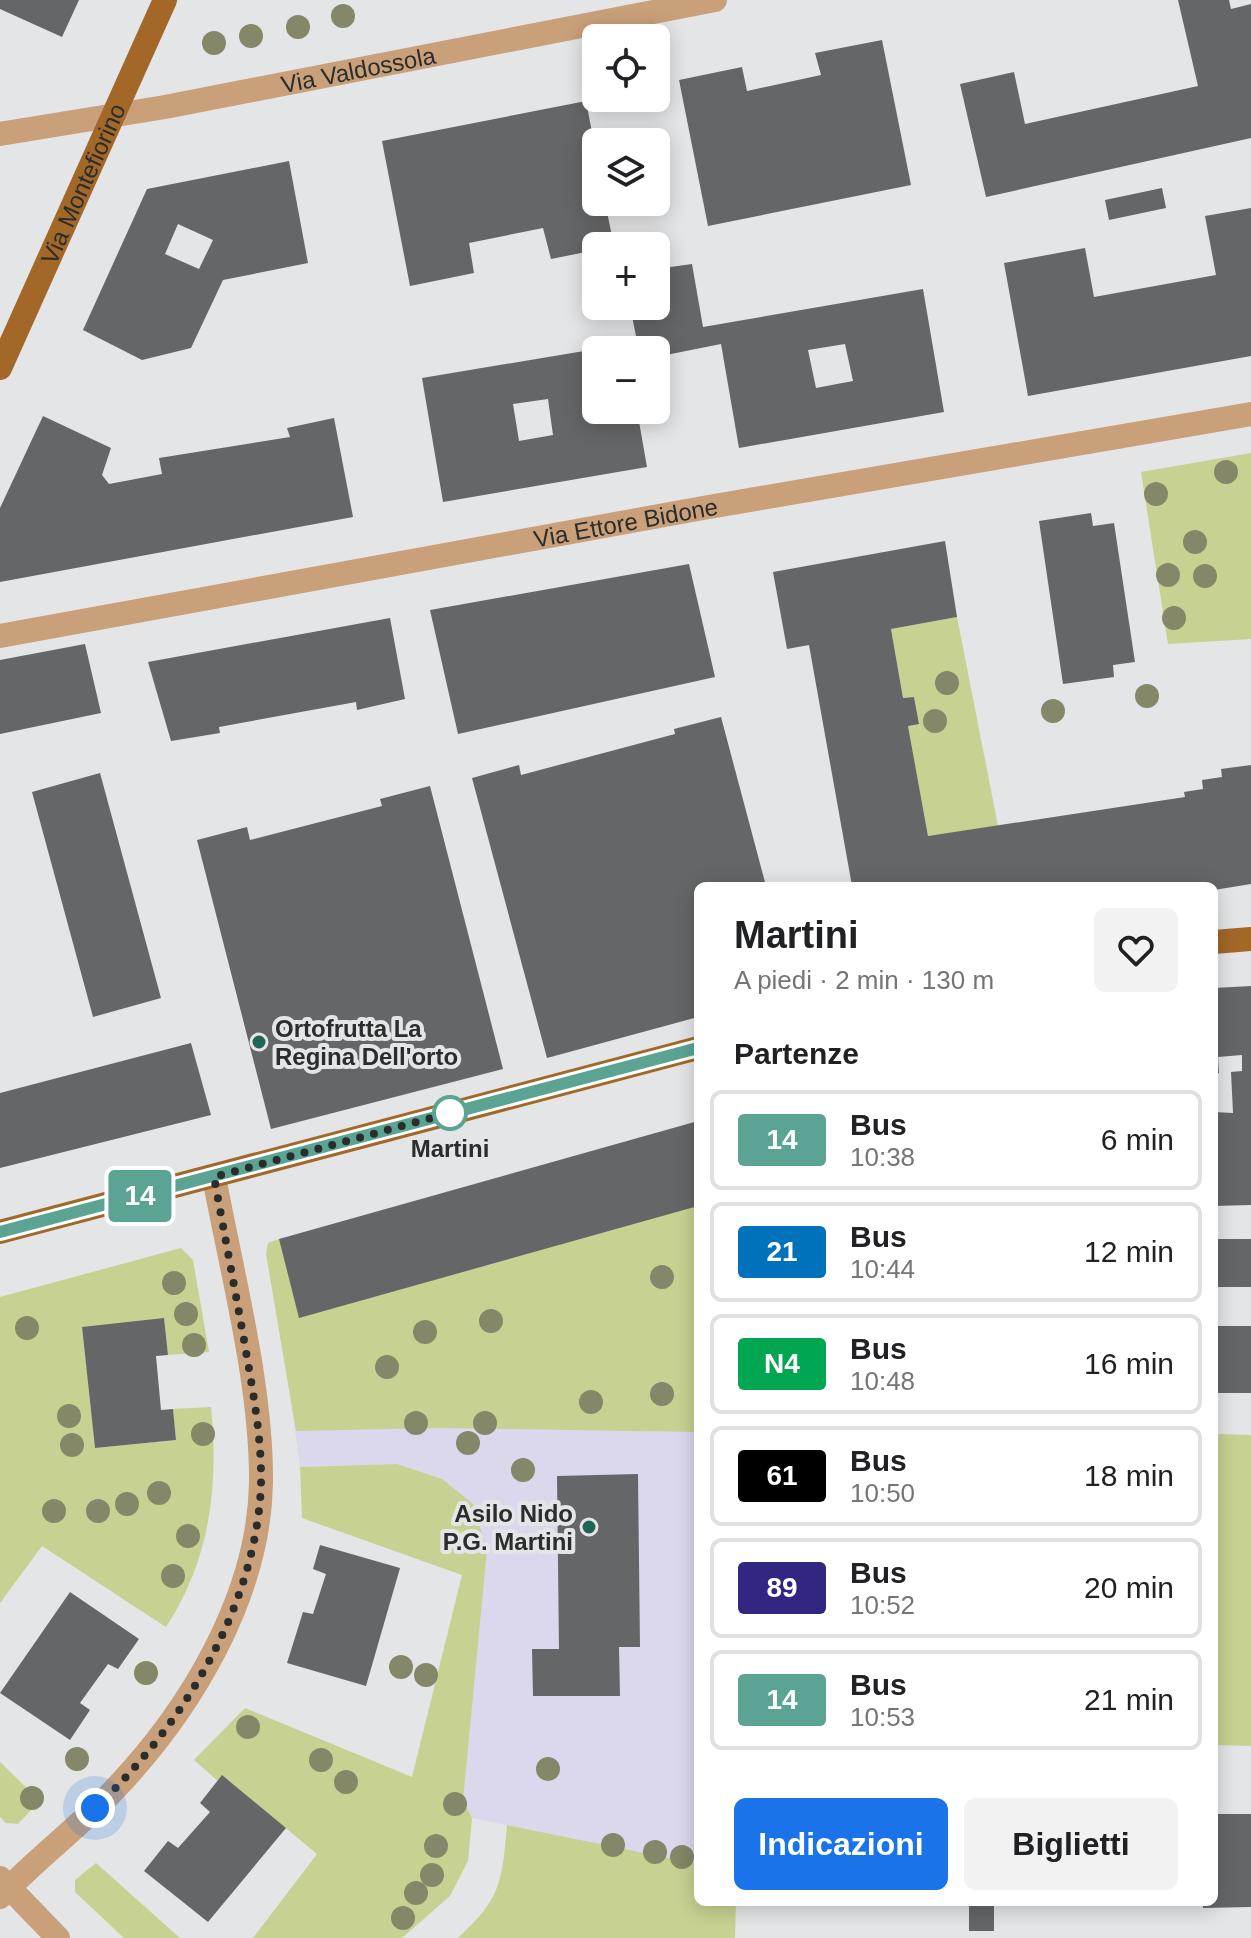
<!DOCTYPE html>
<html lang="it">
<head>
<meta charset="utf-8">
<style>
	body { margin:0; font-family:Arial,sans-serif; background:#f2f2f2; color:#202124; height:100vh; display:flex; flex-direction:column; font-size:30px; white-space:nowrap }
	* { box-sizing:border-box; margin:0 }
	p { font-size:26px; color:#757577 }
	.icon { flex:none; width:44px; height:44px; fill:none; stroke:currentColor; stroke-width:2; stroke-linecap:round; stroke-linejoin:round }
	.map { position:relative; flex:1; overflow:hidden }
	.drawer { position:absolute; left:694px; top:882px; width:524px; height:1024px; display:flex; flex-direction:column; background:#fff; border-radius:12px; box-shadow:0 4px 20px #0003 }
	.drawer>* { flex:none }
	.badge { padding:0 16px; border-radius:6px; font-size:28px; line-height:52px }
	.controls { position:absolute; left:582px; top:24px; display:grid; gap:16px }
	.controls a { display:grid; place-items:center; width:88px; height:88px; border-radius:12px; background:#fff; box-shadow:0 4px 20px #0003; font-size:40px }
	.you { position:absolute; width:40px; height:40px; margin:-20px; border:6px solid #fff; border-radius:50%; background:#1a73e8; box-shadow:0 0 0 12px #1a73e833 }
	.map>.badge { position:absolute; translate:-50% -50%; box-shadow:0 0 0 4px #fff }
	h2 { padding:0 40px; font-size:30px; line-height:72px }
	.round { display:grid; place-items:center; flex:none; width:84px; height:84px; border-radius:12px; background:#f2f2f2 }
	.overview { display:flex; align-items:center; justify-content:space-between; height:136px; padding:0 40px }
	h1 { font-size:38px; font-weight:800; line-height:60px }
	.cta { display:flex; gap:16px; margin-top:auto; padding:16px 40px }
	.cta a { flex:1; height:92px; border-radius:12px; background:#1a73e8; color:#fff; font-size:32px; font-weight:800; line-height:92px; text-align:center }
	.cta a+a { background:#f2f2f2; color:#202124 }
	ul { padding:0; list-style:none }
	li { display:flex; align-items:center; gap:24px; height:100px; margin:0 16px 12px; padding:0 24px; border:4px solid #e0e0e0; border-radius:12px }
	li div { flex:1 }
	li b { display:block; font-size:30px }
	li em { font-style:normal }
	li .badge { min-width:88px; font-weight:700; text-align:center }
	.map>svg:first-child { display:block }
</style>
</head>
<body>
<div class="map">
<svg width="1251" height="1938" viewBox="0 0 1251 1938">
	<rect width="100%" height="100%" fill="#e3e5e6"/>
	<path fill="#dbd7ed" d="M698 1233V1864L472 1818 463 1801 487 1550 397 1464 300 1467 284 1349Z"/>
	<path fill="#c7d191" d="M1251 453V639L1168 644 1141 472Z
		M957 617 998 826 928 836 908 726 919 723 914 697 903 698 891 629Z
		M698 1206V1432L439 1428 296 1431 266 1254 268 1243 279 1239Z
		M181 1248 193 1260 209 1352 168 1355 164 1319 82 1328 95 1448 176 1440 173 1409 211 1407C219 1486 210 1560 166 1627L42 1546 0 1603V1297Z
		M1219 1434 1251 1435V1746L1214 1745V1439Z
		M397 1464 442 1479 473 1504 487 1550 463 1801 472 1818 468 1861 450 1896 402 1938H253L317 1854 223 1776 218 1781 194 1760 245 1708 412 1777 462 1575 302 1518 300 1467Z
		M0 1762 40 1801 18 1824 6 1823 0 1817Z
		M507 1825 698 1864V1902H736L735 1938H458C501 1898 502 1883 507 1825Z
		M96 1863 180 1938H124L75 1892V1880Z"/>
	<path fill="#656667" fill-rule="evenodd" d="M0 0H79L62 37 0 9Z
		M1178 0H1229L1231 9 1251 4V138L986 197 960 84 1014 72 1025 124 1198 86Z
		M882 40 911 185 708 226 679 80 742 67 747 91 821 75 815 53Z
		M586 101 596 153V202H605L614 246H596V250L551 259 543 228 469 243 474 273 410 286 382 141Z
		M289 161 308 263 223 280 191 348 142 360 83 330 147 189ZM178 224 213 240 199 269 165 254Z
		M1162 188 1166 208 1109 220 1105 200Z
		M1251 208V356L1028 396 1004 263 1085 248 1094 297 1216 275 1205 216Z
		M692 264 703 327 923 289 944 412 739 448 721 344 656 357V350H597L637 341 630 306H656V269ZM845 344 853 381 816 388 808 350Z
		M596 349V410H637L647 467 443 502 422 378ZM548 399 553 435 519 441 513 404Z
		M43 416 111 448 102 475 109 484 162 474 159 458 290 437 287 428 334 418 353 517 0 582V508Z
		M1091 513 1093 526 1114 523 1135 662 1113 665 1114 677 1063 684 1039 521Z
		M945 541 957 617 891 629 903 698 914 697 919 724 908 726 928 836 1185 797 1184 792 1203 789 1202 780 1222 777 1221 769 1251 765V884L1214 890V886H852L809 645 787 649 773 572Z
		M689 564 715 677 458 734 430 610Z
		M390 618 405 699 357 710 356 702 219 727 220 733 171 741 148 662Z
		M85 644 101 713 0 734V660Z
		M721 717 766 886H698V1017L547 1058 472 778 519 765 521 775 675 734 674 729Z
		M100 773 161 998 93 1017 32 792Z
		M430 786 503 1069 271 1129 197 840 247 827 250 840 382 806 380 799Z
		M1251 986V1205L1214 1206V1112L1233 1113 1231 1072 1242 1071V1055L1218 1057 1219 1073 1214 1074V988Z
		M191 1043 211 1115 0 1168V1093Z
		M698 1121V1206L299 1318 279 1239Z
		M1214 1239H1251V1287H1214Z
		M164 1318 168 1355 156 1356 161 1410 173 1409 176 1440 95 1448 82 1327Z
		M1214 1326H1251V1393H1214Z
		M638 1474 640 1647H619L620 1696H533L532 1649H559L557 1476Z
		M320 1545 400 1568 366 1686 287 1663 303 1612 313 1614 326 1574 313 1569Z
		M70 1592 139 1639 118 1669 108 1664 80 1703 90 1710 70 1740 0 1693Z
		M222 1775 286 1828 208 1922 144 1871 168 1841 178 1848 210 1812 200 1803Z
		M1214 1814H1251V1907L1203 1908V1902H1214Z
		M969 1902H994V1931H969Z"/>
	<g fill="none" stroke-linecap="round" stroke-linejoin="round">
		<g stroke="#c9a079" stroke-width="24">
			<path id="s1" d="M0 134 165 107 715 0"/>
			<path id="s2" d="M0 636 703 508 1251 414"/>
			<path d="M0 1878 58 1938"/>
			<path d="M0 1897C36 1859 79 1827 115 1789 191 1709 259 1596 261 1483 262 1386 232 1274 214 1177"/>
		</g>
		<g stroke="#a36728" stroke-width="24">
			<path id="s3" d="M0 368 165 0"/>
			<path d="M1214 942 1251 939"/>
			<path d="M0 1232 698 1048"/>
		</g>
	</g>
	<g fill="#848868">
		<circle cx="343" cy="16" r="12"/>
		<circle cx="298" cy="27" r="12"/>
		<circle cx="251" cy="36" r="12"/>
		<circle cx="214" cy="43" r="12"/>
		<circle cx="1226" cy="472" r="12"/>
		<circle cx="1156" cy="494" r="12"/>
		<circle cx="1195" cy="542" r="12"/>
		<circle cx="1168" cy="575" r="12"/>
		<circle cx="1205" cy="576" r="12"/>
		<circle cx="1174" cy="618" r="12"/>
		<circle cx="947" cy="683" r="12"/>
		<circle cx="1147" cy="696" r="12"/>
		<circle cx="1053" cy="711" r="12"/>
		<circle cx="935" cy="721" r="12"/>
		<circle cx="662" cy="1277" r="12"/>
		<circle cx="174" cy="1283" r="12"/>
		<circle cx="186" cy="1314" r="12"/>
		<circle cx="491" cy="1321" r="12"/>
		<circle cx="27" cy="1328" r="12"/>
		<circle cx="425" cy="1332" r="12"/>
		<circle cx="194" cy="1345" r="12"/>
		<circle cx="387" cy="1367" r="12"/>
		<circle cx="662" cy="1394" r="12"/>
		<circle cx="591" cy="1402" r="12"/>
		<circle cx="69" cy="1416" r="12"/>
		<circle cx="416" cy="1423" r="12"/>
		<circle cx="485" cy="1423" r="12"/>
		<circle cx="203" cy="1434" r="12"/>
		<circle cx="468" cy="1443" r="12"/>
		<circle cx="72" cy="1445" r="12"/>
		<circle cx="523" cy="1470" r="12"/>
		<circle cx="159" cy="1493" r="12"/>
		<circle cx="127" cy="1504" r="12"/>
		<circle cx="54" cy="1511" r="12"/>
		<circle cx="98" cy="1511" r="12"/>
		<circle cx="188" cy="1536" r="12"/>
		<circle cx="173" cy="1576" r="12"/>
		<circle cx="401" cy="1667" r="12"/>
		<circle cx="146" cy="1673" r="12"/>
		<circle cx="426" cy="1675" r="12"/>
		<circle cx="248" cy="1727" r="12"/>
		<circle cx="77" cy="1759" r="12"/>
		<circle cx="321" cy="1760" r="12"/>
		<circle cx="548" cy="1769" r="12"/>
		<circle cx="346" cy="1782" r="12"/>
		<circle cx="32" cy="1798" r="12"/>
		<circle cx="455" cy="1804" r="12"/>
		<circle cx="613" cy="1845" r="12"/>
		<circle cx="436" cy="1846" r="12"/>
		<circle cx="655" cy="1852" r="12"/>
		<circle cx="682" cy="1857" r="12"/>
		<circle cx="432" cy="1875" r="12"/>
		<circle cx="416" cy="1893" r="12"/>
		<circle cx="403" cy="1918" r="12"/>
	</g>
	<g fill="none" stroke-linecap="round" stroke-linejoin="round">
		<g stroke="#fff" stroke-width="18">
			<path id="line" d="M0 1232 698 1048"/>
		</g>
		<use href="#line" stroke="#5ba494" stroke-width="12"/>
		<path stroke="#2b2c2c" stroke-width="8" stroke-dasharray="0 14.4" d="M95 1808C182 1727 256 1607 261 1485 262 1436 252 1387 244 1340 234 1285 224 1231 214 1177L450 1113"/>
	</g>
	<g fill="#216556" stroke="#e3e5e6" stroke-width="3">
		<circle cx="259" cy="1042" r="8"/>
		<circle cx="589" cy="1527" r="8"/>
	</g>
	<circle fill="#fff" stroke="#5ba494" stroke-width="4" cx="450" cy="1113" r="16"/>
	<g text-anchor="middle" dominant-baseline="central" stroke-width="8" stroke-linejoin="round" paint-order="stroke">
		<g font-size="24" fill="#2b2c2c" stroke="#e3e5e6">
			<text stroke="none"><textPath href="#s1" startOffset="364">Via Valdossola</textPath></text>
			<text stroke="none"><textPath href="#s3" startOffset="202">Via Montefiorino</textPath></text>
			<text stroke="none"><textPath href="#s2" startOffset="636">Via Ettore Bidone</textPath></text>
		</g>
		<g font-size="24" font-weight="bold" fill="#2b2c2c" stroke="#e3e5e6" text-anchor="start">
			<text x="275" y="1028">Ortofrutta La<tspan x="275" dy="28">Regina Dell'orto</tspan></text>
			<text x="573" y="1513" text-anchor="end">Asilo Nido<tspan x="573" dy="28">P.G. Martini</tspan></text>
		</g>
		<g font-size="24" font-weight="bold" fill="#2b2c2c" stroke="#e3e5e6">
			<text x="450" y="1148">Martini</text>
		</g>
	</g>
</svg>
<div class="controls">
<a><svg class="icon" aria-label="locate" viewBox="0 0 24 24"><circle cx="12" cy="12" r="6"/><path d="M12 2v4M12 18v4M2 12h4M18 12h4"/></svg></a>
<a><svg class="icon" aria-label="layers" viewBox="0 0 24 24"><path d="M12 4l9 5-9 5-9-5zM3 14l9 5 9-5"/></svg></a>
<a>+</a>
<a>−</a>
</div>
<div class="you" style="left:95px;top:1808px"></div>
<b class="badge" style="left:140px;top:1196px;background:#5ba494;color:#fff">14</b>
<section class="drawer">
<div class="overview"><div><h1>Martini</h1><p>A piedi · 2 min · 130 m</p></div><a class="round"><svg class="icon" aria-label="heart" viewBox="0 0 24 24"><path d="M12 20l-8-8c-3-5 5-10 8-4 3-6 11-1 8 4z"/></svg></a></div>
<h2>Partenze</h2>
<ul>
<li><span class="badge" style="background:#5ba494;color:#fff">14</span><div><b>Bus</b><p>10:38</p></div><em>6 min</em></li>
<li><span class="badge" style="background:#0072bc;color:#fff">21</span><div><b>Bus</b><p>10:44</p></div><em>12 min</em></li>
<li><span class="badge" style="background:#00a651;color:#fff">N4</span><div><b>Bus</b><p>10:48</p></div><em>16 min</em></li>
<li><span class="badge" style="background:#000;color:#fff">61</span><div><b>Bus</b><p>10:50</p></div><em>18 min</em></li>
<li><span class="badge" style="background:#312783;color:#fff">89</span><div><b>Bus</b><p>10:52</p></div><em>20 min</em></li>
<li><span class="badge" style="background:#5ba494;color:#fff">14</span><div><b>Bus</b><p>10:53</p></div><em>21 min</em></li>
</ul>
<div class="cta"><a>Indicazioni</a><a>Biglietti</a></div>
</section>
</div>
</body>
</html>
